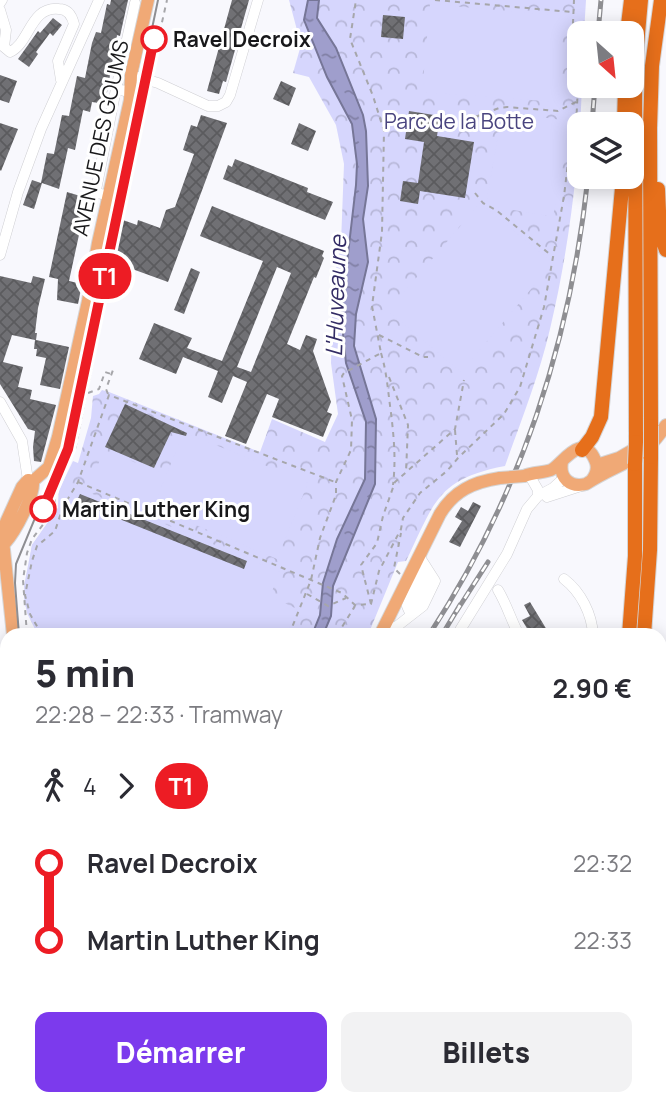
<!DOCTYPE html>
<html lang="fr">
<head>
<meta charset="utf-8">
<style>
	body { margin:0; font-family:Manrope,sans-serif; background:#f2f2f3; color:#2b2b33; height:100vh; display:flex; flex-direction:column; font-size:26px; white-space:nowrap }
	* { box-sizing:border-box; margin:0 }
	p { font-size:23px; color:#7c7c81 }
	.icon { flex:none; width:38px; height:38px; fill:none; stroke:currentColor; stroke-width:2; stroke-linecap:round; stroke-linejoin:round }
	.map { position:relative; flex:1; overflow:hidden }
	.panel { position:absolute; left:0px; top:628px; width:667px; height:478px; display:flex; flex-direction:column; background:#fff; border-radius:21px 21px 0 0; box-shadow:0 4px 18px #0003 }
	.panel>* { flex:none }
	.badge { padding:0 14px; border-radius:23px; font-size:24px; line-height:46px }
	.needle { width:46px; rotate:153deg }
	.fabs { position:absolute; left:567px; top:21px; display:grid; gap:14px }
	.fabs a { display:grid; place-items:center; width:77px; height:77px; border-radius:14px; background:#fff; box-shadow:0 4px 18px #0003; font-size:35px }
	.map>.badge { position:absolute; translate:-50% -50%; box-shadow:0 0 0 4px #fff }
	.legs { display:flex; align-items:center; gap:10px; height:77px; padding:0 35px; font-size:23px }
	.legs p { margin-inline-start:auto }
	.headline { display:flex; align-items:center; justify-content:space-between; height:119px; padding:0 35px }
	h1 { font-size:38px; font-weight:800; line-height:52px }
	.primary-button { display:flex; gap:14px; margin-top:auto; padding:14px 35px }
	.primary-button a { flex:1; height:80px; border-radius:14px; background:#7c3aed; color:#fff; font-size:28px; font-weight:800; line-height:80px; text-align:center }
	.primary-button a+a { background:#f2f2f3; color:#2b2b33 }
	ul { padding:0 35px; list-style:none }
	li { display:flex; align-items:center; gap:24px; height:77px; font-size:26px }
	li i { display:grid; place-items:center; width:10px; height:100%; margin:0 9px; background:currentColor }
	li i::after { content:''; width:18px; height:18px; margin:-9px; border:5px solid; border-radius:50%; background:#fff }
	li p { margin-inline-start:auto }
	li:first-child i { background:linear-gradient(#0000 50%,currentColor 0) }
	li:last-child i { background:linear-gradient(currentColor 50%,#0000 0) }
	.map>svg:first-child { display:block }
</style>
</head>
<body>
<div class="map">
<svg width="666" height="1105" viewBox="0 0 666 1105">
	<defs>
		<pattern id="park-crowns" width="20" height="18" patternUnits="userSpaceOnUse" patternTransform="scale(1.75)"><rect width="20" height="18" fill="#d6d6fd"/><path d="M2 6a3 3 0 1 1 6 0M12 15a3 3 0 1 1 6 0" fill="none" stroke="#b7b7d8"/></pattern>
		<pattern id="water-ripples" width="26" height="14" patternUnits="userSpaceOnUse" patternTransform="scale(1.75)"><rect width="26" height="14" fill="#9f9ecc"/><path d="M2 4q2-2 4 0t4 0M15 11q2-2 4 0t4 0" fill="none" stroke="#8180a5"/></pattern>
		<pattern id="building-cross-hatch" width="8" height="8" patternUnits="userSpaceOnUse" patternTransform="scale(1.75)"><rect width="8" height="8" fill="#707074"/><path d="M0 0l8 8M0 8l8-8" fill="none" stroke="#5b5b5e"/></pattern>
	</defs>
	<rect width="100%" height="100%" fill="#f8f8fd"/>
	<path fill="url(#park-crowns)" d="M289 0H586L584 33H579V86H582C579 166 569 249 550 329 539 376 521 421 505 466 436 479 434 504 406 561L398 562 368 635H38L27 613 24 597 32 545 58 508 59 490 73 461 78 463 91 418 93 396 99 394 102 390 109 392 260 452 272 419 325 442 338 414 331 363 333 284 341 243 344 164 336 125 309 77 293 73 301 45Z"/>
	<path fill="#d6d6fd" d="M430 4 564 16 558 102 422 92Z
		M502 112 570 121 553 217 486 205Z
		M480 203 553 263 461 372 388 311Z
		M184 432 308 483 277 559 153 507Z
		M104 450 161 473 146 509 89 486Z
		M64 482 280 572 270 596 297 609 286 635H38L25 605 24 586 32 545 58 508 59 490Z"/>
	<path fill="url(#water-ripples)" stroke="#767697" stroke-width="2" d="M308 0H319L317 18 336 48 363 115 366 131 368 186 363 219 368 262 356 314 354 346 376 419 375 484 333 586 331 616 323 635H312L320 615 323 583 337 539 365 479 366 422 346 363 341 314 356 185 357 164 352 124 327 77 304 20Z"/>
	<path fill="url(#building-cross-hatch)" fill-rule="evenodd" d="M111 0H128L120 36 117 35 105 104 92 102 90 112 83 110 75 150 68 148 59 189 42 183 34 209 23 205 32 180 41 183 47 153 54 154 62 115 69 116 77 76 85 78 92 43 96 32 101 33 107 4 110 5Z
		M232 0H249L226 82 223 81 219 94 207 91Z
		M383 15 405 17 403 39 381 37Z
		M53 18 62 25 53 36 50 33 36 52 38 54 29 67 18 59 38 31 40 33Z
		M0 75 17 81 9 103 0 100Z
		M281 81 296 88 289 106 273 99Z
		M409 111 440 116 437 136 474 142 465 198 420 191 418 204 400 201 403 181 418 183 424 142 405 139Z
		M201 115 227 123 168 282 113 262 123 220 137 225 138 220 160 228 166 210 175 207 194 154 183 150 191 125 197 127Z
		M0 123 18 129 1 171 0 170Z
		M299 123 316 131 308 151 291 144Z
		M235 159 308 188 307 192 333 202 325 220 223 179 228 165 232 167Z
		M67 192 87 198 69 281 82 284 78 304 57 300 58 279 49 277Z
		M212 206 324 251 322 256 324 258 316 278 314 277 287 344 300 350 306 335 317 339 313 351 331 402 327 412 332 414 323 437 272 417 279 399 267 394 246 444 225 436 247 382 233 376 222 403 208 397 218 371 183 357 176 374 139 359 154 323 192 338 187 348 222 361 263 261 200 236ZM277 267 291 273 251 372 237 367Z
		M191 268 200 272 184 314 174 310Z
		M0 276 31 283 33 276 45 279 38 308 35 333H37L36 340 69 347 60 389 40 385 46 358 36 356 37 349H34L35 340 12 335 3 362 23 367 18 387 32 390 30 399 56 405 41 462 34 461 33 447 35 431 28 429 0 384Z
		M125 404 187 433 186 436 171 432 154 468 105 447Z
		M80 494 247 561 244 569 87 506 86 509 75 505Z
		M473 502 481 506 460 547 449 542 462 521 455 517 461 507 468 511Z
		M530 602 550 635H542L541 633 531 635 522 620 530 616 524 605Z"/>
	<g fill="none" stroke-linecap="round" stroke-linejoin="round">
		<g stroke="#cfcfd3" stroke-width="11">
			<path id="minor" d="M0 3 2 0
				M0 10 6 30 4 47 10 52C30 43 30 6 59 9 68 9 72 16 74 24L58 61 61 80
				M131 75 158 83 208 106H218L226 102 230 95 258 0
				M116 89 135 3
				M110 196 97 193 96 190 116 89 130 92
				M0 255 18 192 41 129 99 0
				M93 265 129 280
				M0 402 22 441 28 480
				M531 478 538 490V496
				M547 497 581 486
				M564 579C581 592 592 614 593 635
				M498 590C507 605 511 620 519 635
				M411 615 407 606 422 572 429 573
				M411 615 429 573
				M383 629 396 627 423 606 435 581 419 556
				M457 635 507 554 527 509 538 496 553 488 564 478
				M660 700 666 676
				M0 708 7 707
				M0 749 7 747
				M660 800 666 804
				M0 816 7 814
				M0 941 7 935
				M0 953 7 948
				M0 971 7 965
				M660 1047 666 1046
				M260 1099 262 1105
				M628 1099 629 1105
				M320 1105 323 1099"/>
		</g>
		<g stroke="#d5d5d6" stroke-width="14">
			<path id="major" d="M562 462C559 478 570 488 586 484 621 461 641 464 666 425
				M597 465 619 458 638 447
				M524 476C533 472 543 473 551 470 561 466 582 430 595 460 599 468 596 475 591 481
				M33 481 49 467 58 437 88 301 98 243 130 100 131 75 148 0
				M5 543C15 532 35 495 33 481
				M13 635 2 531 22 487 28 480 33 481
				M380 635 440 514C454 491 473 482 500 478"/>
		</g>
		<g stroke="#d5d5d6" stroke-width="16">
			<path id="highway" d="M627 33 631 0
				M624 124 625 86
				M658 189 660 233 666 250
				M651 426 650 128 652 66 661 0
				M636 442 635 67 641 0
				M582 450 592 437 601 417 623 177
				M629 635 635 556V464
				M644 635 650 550 651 457
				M507 1105 509 1099
				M523 1105 525 1099"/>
		</g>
		<path stroke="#a6a6aa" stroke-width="2" stroke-dasharray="5 5" stroke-linecap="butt" d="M435 0 572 12
			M151 71 167 0
			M475 117 499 108 507 107 558 111 576 102
			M475 193 483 203 496 210 552 256
			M113 263 147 90
			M379 335 423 357H428
			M381 353C387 373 388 392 391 413 394 438 396 460 393 485
			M389 377 408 425 406 473
			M88 393 99 389 105 372 111 374
			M108 394 106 389 113 370
			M455 430 457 455
			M67 448 75 450 109 282
			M78 482 342 593 355 605 371 604 361 565 377 543 383 516 395 482 455 429 464 380
			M400 574 394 568 401 533
			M307 594 328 606 346 598
			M371 604 379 571 401 529 403 518 420 493 447 471 458 458 504 414 520 387 544 307 564 196 571 138 576 126 578 86 577 39 573 23 574 0
			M27 635 23 580 27 553 32 539 52 513 57 489 74 451
			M42 635 30 614 25 595 32 561 37 546 55 531 63 507 78 482 109 395 335 482
			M289 635 311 580 320 538 336 495V482L351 450 352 420 342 376 344 373 381 353 372 306 382 232 384 131 373 96 350 39 356 0
			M337 635 355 606
			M0 731 7 729
			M0 998 7 993"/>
		<use href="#minor" stroke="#fff" stroke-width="10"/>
		<use href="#major" stroke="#f0a976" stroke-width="12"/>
		<use href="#highway" stroke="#e66f1b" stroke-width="14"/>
		<path stroke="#8e8e92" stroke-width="2" d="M19 635 15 583 16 564 64 448 158 0
			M0 987 7 981"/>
		<g stroke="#8e8e92" stroke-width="5">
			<path id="rail" d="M598 33 601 0
				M592 124 595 86
				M456 612 488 562
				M429 635C521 494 570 344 588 177
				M442 635 460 605
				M0 1012 7 1007
				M0 1029 7 1024
				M0 1048 7 1042
				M0 1072 7 1067
				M0 1096 7 1090
				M17 1105 25 1099"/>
		</g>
		<use href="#rail" stroke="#fff" stroke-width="2.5" stroke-dasharray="8" stroke-linecap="butt"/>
		<g stroke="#d5d5d6" stroke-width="14" stroke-linecap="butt">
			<path id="major-bridge" d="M500 478 524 476"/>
		</g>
		<g stroke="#d5d5d6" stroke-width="16" stroke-linecap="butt">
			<path id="highway-bridge" d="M651 426V457
				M635 464 636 442"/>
		</g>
		<use href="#major-bridge" stroke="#f0a976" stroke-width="12"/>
		<use href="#highway-bridge" stroke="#e66f1b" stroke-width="14"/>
	</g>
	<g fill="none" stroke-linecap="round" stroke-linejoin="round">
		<g stroke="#fff" stroke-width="16">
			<path id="line-1" d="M43 509 68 449 154 39"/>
		</g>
		<use href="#line-1" stroke="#ed1c24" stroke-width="10"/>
	</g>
	<g fill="#fff" stroke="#ed1c24" stroke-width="3.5">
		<circle cx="154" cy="39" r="12"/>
		<circle cx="43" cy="509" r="12"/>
	</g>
	<g text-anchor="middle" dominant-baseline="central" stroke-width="6" stroke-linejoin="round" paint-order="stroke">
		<g font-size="21" font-weight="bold" fill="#18181a" stroke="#fff" text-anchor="start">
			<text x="173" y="39">Ravel Decroix</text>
			<text x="62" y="509">Martin Luther King</text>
		</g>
		<g font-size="21" fill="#49447f" stroke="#fff">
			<text x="459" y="121">Parc de la Botte</text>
		</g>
		<g font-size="21" fill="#18181a" stroke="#fff">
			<text transform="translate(100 138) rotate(-78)">AVENUE DES GOUMS</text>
		</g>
		<g font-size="23" font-style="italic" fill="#332c65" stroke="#fff">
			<text transform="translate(335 296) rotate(-88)">L'Huveaune</text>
		</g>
	</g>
</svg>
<div class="fabs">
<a><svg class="needle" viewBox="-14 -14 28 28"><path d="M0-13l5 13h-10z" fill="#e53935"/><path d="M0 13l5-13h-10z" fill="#7c7c81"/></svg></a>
<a><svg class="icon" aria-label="layers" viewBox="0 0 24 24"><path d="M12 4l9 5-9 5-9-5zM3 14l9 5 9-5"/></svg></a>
</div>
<b class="badge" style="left:105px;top:276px;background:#ed1c24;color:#fff">T1</b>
<section class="panel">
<div class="headline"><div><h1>5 min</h1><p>22:28 – 22:33 · Tramway</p></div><b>2.90 €</b></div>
<div class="legs"><svg class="icon" aria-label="walk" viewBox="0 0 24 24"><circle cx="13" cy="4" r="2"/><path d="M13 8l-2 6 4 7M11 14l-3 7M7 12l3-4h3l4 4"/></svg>4<svg class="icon" aria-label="forward" viewBox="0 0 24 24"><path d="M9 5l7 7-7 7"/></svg><b class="badge" style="background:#ed1c24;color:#fff">T1</b></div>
<ul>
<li><i style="color:#ed1c24"></i><b>Ravel Decroix</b><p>22:32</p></li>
<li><i style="color:#ed1c24"></i><b>Martin Luther King</b><p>22:33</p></li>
</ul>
<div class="primary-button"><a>Démarrer</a><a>Billets</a></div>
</section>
</div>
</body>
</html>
